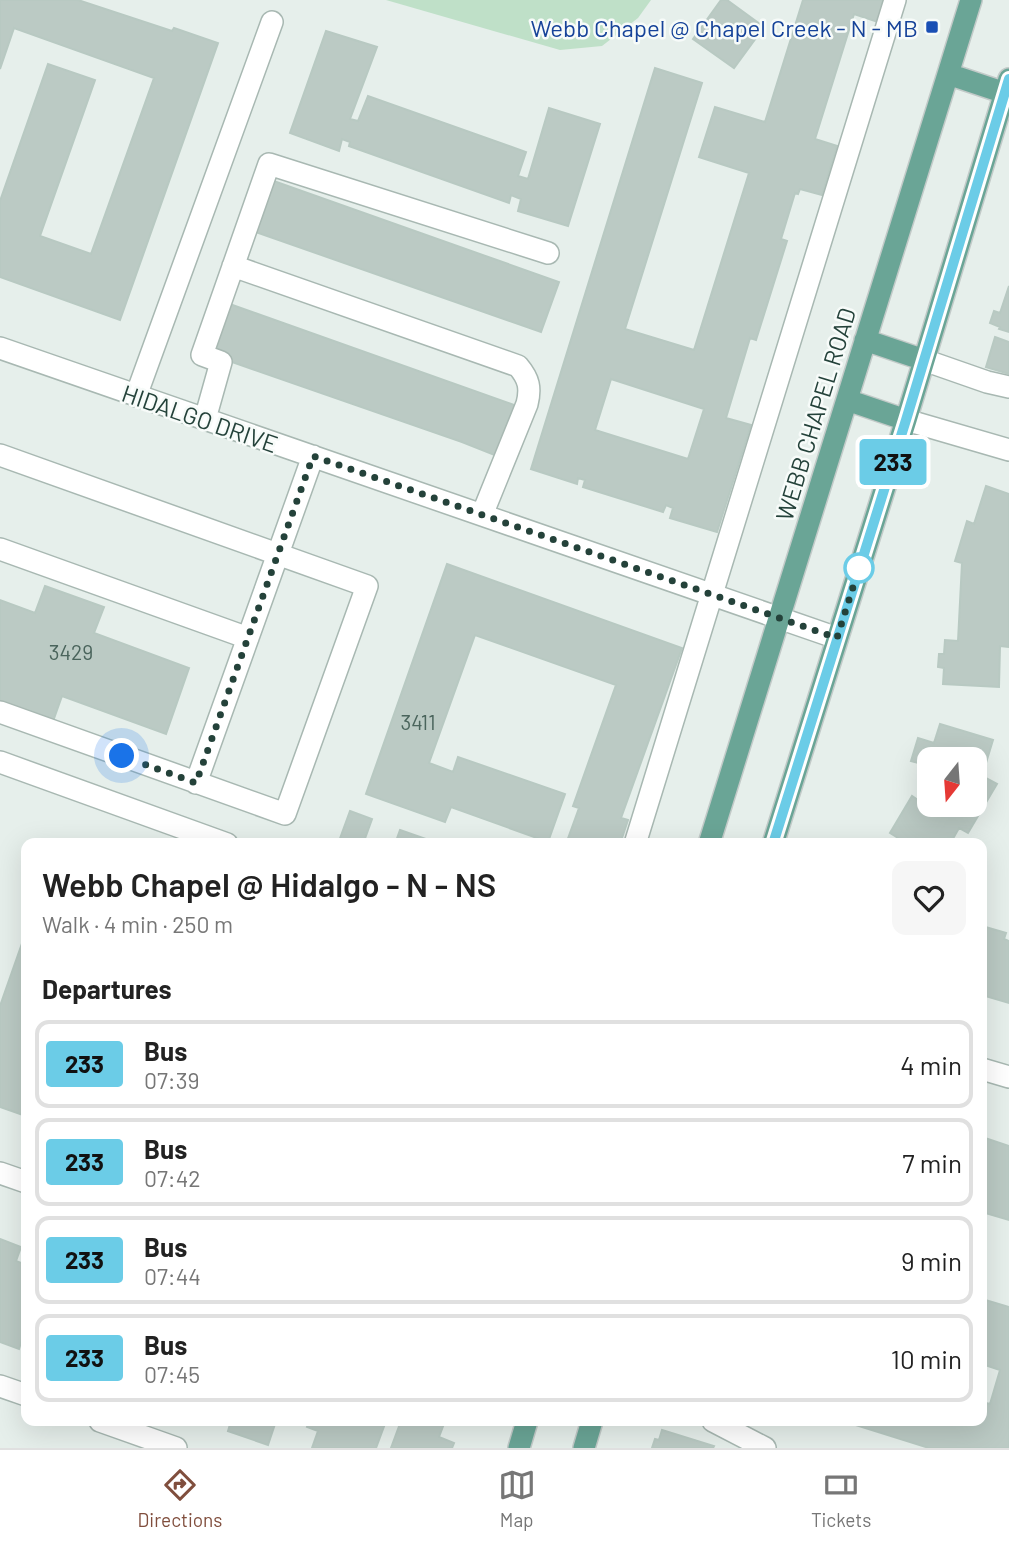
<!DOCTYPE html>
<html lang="en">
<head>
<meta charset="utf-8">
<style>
	body { margin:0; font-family:Barlow,sans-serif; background:#f6f6f6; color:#222; height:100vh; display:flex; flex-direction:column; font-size:26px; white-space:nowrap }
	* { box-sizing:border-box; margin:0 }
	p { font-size:23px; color:#767676 }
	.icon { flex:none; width:38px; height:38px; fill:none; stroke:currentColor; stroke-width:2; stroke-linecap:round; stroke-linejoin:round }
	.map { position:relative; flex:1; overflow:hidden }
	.details { position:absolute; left:21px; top:838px; width:966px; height:588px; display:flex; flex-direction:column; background:#fff; border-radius:14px; box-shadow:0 7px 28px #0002 }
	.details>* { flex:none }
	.badge { padding:0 14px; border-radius:5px; font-size:24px; line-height:46px }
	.needle { width:46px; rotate:197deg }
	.fabs { position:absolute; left:917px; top:747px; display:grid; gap:14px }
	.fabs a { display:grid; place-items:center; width:70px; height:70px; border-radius:14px; background:#fff; box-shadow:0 7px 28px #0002; font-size:35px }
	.you { position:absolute; width:35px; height:35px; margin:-18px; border:5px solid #fff; border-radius:50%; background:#1a73e8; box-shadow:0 0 0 10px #1a73e833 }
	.map>.badge { position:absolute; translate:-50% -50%; box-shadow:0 0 0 4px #fff }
	h2 { padding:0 21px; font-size:26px; line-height:63px }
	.round { display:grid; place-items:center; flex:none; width:74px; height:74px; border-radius:14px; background:#f6f6f6 }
	.summary { display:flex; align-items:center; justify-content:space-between; height:119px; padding:0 21px }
	h1 { font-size:33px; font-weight:600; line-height:52px }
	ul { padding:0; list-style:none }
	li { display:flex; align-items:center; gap:21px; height:88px; margin:0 14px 10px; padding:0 7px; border:4px solid #e0e0e0; border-radius:14px }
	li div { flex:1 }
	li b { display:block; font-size:26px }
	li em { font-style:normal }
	li .badge { min-width:77px; font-weight:700; text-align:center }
	.menu { display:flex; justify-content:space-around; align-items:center; height:98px; border-top:2px solid #e0e0e0; background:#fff; font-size:19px; color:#767676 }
	.menu a { display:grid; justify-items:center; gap:4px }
	.menu .on { color:#804e3d }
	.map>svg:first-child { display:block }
</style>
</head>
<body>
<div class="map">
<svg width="1009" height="1448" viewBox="0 0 1009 1448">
	<rect width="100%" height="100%" fill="#e6efeb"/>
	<path fill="#bfe0c8" d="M386 0H651L638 18 602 46 560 50Z"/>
	<path fill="#bbcac4" stroke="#b8c9c2" stroke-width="2" fill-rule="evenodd" d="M0 0H78L172 31 174 28 218 43 120 320 0 277V201L48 64 95 80 40 236 91 254 154 78 14 28 0 69Z
		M721 0H727L764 27 734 68 693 39Z
		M803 0H885L878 22 854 14 815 139 837 146 822 195 800 189 798 194 795 193 781 239 787 241 756 340 750 338 726 418 751 425 717 532 670 518 673 508 666 505 663 512 583 487 585 480 578 478 577 484 531 469 655 68 702 83 625 329 694 350 749 173 699 157 715 107 765 122ZM611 379 704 409 688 459 595 430Z
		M326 31 377 47 350 119 358 121 368 96 526 152 518 176 528 179 549 108 600 124 568 226 518 211 521 199 511 195 509 203 349 146 350 142 342 139 339 151 290 133Z
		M268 179 559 282 541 332 250 230Z
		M1009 286V332L999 329 1000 327 990 323 994 311 1000 313Z
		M224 302 520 407 502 458 462 442 206 353Z
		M995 337 1009 342V374L986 367Z
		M986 486 1009 494V647L1000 646 999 687 943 684 944 668 938 667 939 654H944L945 640 958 641 962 563 955 561 967 521 974 524Z
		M447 564 682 648 621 818 628 820 620 844H566L579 808 573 806 616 685 475 635 429 763 453 772 458 757 565 794 548 842 451 807 445 822 366 794Z
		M45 586 104 607 94 633 189 668 166 734 62 696 51 727 0 709V600L35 613Z
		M940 724 993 740 982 776 997 784 968 833 959 828 950 844H895L898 838 890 833 912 796 921 802 929 788V805H975V760H929V766L911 761 918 738 934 743Z
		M350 811 372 819 363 844H338Z
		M400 830 440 844H395Z
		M982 926 1006 933 1004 939 1009 941V1003L982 995Z
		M26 932V1116L0 1107V1006Z
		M982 1137 1009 1146V1220L982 1212Z
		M0 1239 21 1247 16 1261 26 1265V1327L19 1349 0 1342Z
		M982 1299 1009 1307V1448H929L843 1421H982V1402L990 1404 1000 1370 982 1364Z
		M231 1421H276L268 1445 228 1431Z
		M309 1421H386L376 1448H312L318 1431 307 1427Z
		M401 1421H445L439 1437 454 1443 452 1448H391Z
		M662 1430 714 1446 713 1448H652L655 1439 659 1440Z"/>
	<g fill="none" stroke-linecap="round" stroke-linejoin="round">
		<g stroke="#a8b8b2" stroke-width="24">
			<path id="minor" d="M233 266 518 366C529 379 531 388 527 404L482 515
				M0 348 837 638
				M924 360 987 382 1009 387
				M136 396 272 22
				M205 419 221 362 202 355 269 164 548 253
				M906 420 1009 450
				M0 455 367 586 285 814 0 712
				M0 549 248 638
				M0 762 227 844
				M196 783 313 456
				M635 844 895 0
				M982 1069 1009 1077
				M0 1173 26 1182
				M0 1386 26 1395
				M100 1421 176 1448
				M713 1421 765 1448"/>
		</g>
		<g stroke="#c2cac8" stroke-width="24">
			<path id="major" d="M948 74 1005 93
				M865 340 924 360
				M847 400 906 420
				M709 844 971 0
				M773 844 906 420 1009 79
				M519 1448 527 1421
				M584 1448 592 1421"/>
		</g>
		<use href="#minor" stroke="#fff" stroke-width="21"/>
		<use href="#major" stroke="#6aa596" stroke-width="21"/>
	</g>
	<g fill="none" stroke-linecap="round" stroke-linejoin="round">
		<g stroke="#fff" stroke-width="16">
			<path id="line" d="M773 844 906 420 1009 79"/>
		</g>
		<use href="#line" stroke="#6bcce7" stroke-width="10"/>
		<path stroke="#24423a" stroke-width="7" stroke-dasharray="0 12.6" d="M122 756 196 783 313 456 837 638 860 565 859 568"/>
	</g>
	<rect fill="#1a4fb4" stroke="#f7fbf9" stroke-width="2.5" x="925" y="20" width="14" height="14" rx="3.5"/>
	<circle fill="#fff" stroke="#6bcce7" stroke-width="3.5" cx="859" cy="568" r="14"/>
	<g text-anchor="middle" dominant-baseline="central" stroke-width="5" stroke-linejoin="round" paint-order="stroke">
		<g font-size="21" fill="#4a645c">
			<text x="71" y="651">3429</text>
			<text x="418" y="721">3411</text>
		</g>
		<g font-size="24" fill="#164399" stroke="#f7fbf9" text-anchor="end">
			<text x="918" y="27">Webb Chapel @ Chapel Creek - N - MB</text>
		</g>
		<g font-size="24" fill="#24423a" stroke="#f7fbf9">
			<text transform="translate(815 414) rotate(-73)">WEBB CHAPEL ROAD</text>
			<text transform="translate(200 418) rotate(19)">HIDALGO DRIVE</text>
		</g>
	</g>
</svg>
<div class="fabs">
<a><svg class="needle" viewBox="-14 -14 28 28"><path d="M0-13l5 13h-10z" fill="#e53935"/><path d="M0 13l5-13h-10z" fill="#767676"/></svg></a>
</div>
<div class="you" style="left:122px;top:756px"></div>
<b class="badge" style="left:893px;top:462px;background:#6bcce7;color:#111">233</b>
<section class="details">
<div class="summary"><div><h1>Webb Chapel @ Hidalgo - N - NS</h1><p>Walk · 4 min · 250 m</p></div><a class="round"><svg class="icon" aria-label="heart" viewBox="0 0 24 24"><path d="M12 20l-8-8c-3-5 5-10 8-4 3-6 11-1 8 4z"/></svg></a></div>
<h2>Departures</h2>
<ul>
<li><span class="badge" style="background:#6bcce7;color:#111">233</span><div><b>Bus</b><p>07:39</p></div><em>4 min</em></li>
<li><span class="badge" style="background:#6bcce7;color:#111">233</span><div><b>Bus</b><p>07:42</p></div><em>7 min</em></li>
<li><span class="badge" style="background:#6bcce7;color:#111">233</span><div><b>Bus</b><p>07:44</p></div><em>9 min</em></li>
<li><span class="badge" style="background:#6bcce7;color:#111">233</span><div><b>Bus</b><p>07:45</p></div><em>10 min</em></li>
</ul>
</section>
</div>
<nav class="menu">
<a class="on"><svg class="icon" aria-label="directions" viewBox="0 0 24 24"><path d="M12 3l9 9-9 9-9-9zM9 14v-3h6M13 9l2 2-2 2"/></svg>Directions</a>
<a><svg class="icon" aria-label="map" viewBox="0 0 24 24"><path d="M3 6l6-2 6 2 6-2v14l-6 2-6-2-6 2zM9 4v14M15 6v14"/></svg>Map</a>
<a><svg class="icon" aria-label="tickets" viewBox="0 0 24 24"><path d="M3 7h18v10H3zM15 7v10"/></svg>Tickets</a>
</nav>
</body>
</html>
